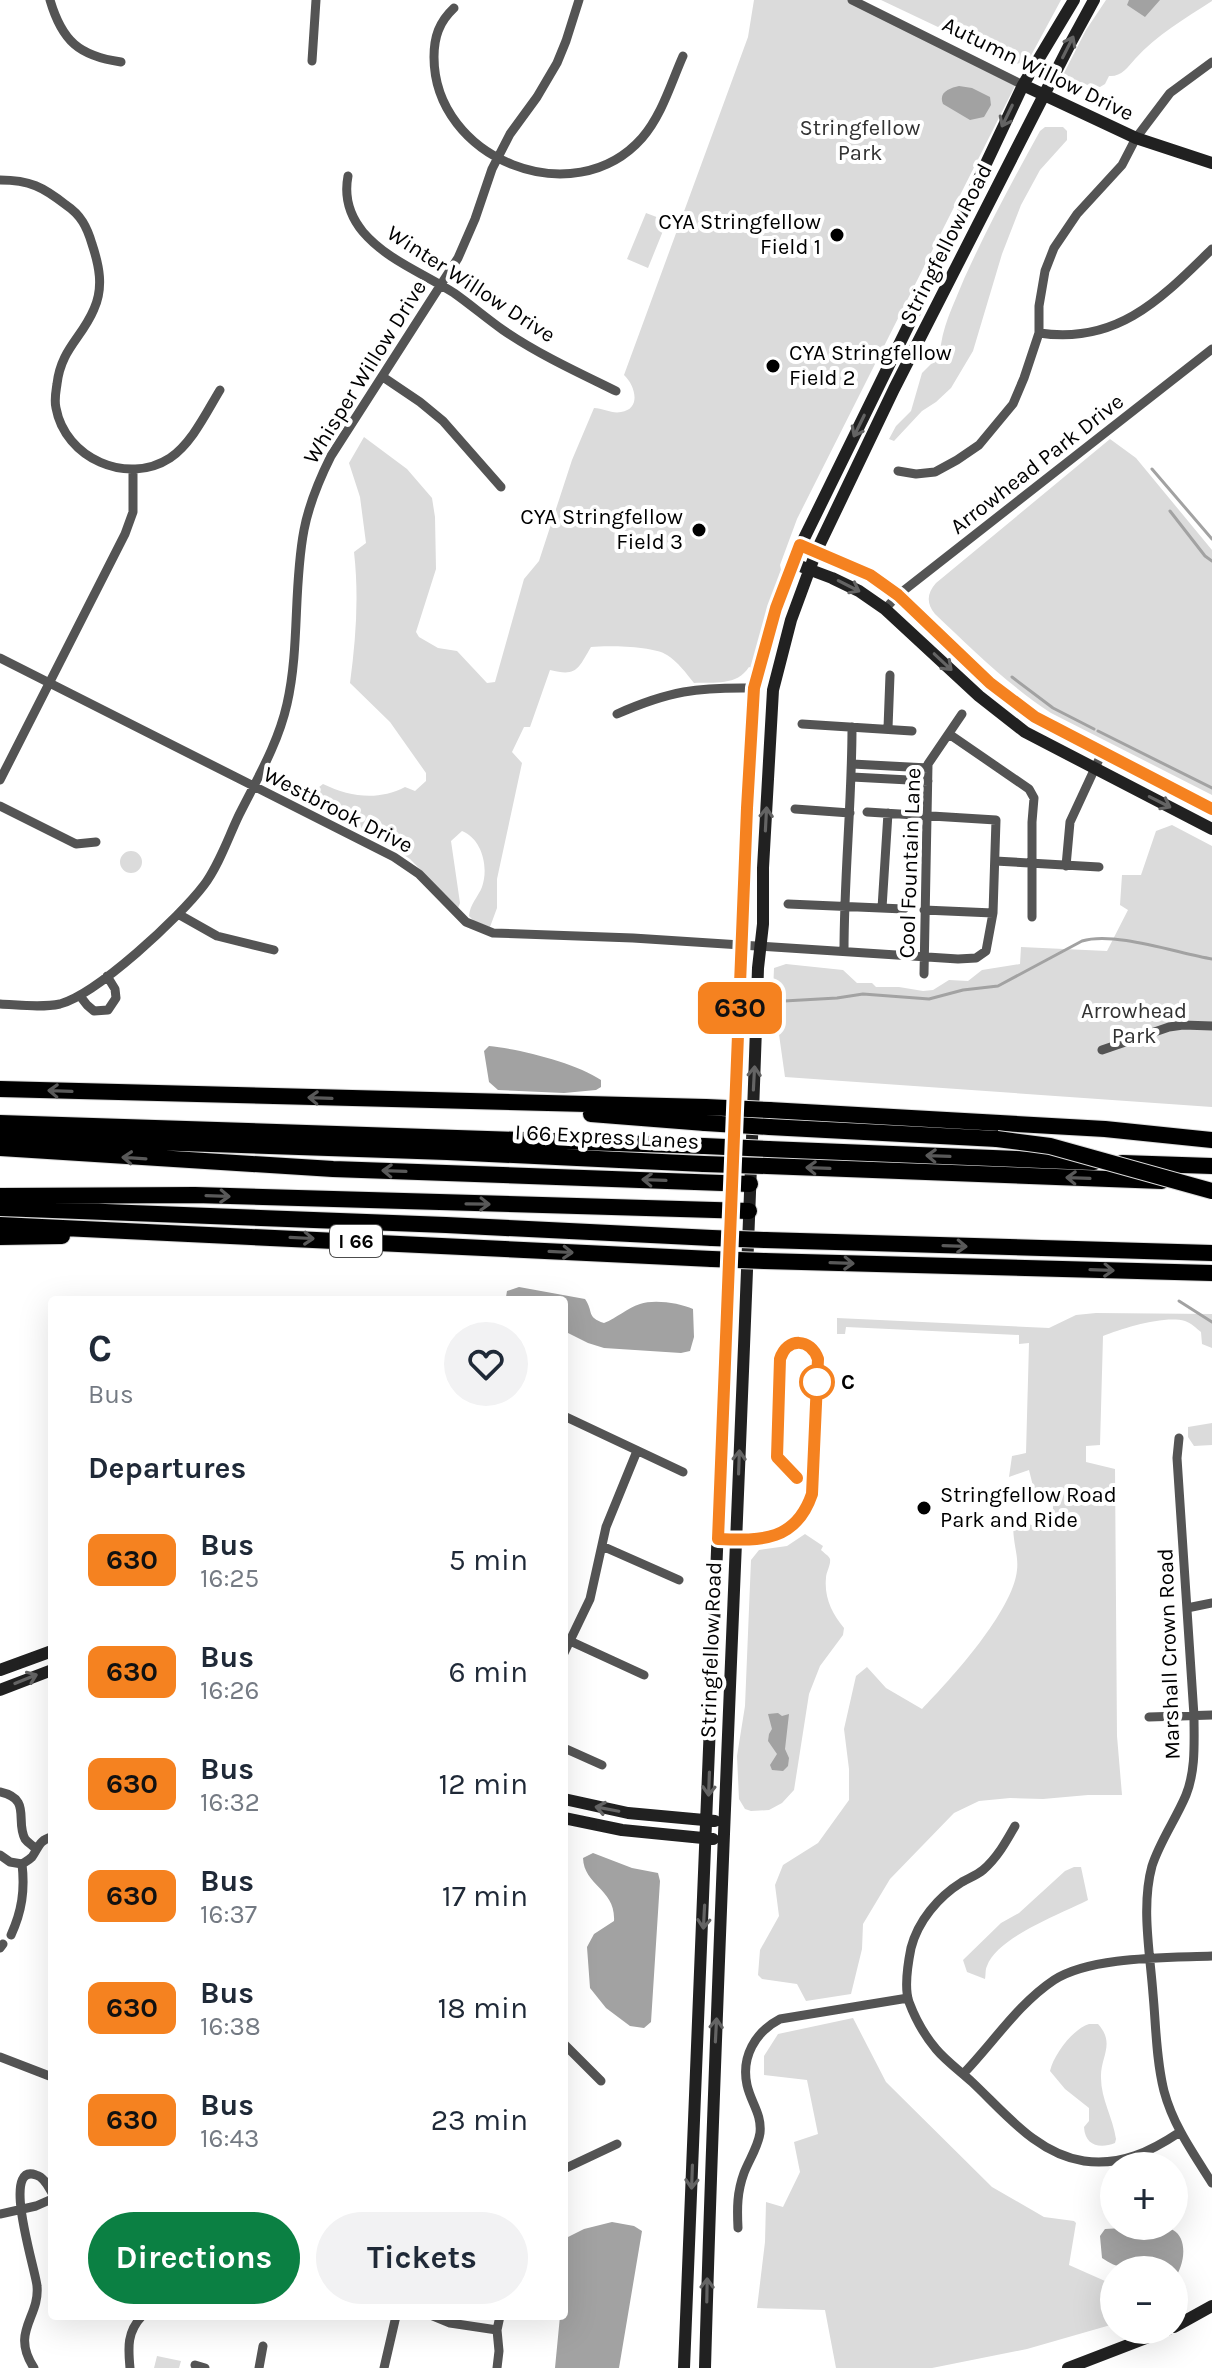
<!DOCTYPE html>
<html lang="en">
<head>
<meta charset="utf-8">
<style>
	body { margin:0; font-family:Karla,sans-serif; background:#f2f2f3; color:#1f2937; height:100vh; display:flex; flex-direction:column; font-size:30px; white-space:nowrap }
	* { box-sizing:border-box; margin:0 }
	p { font-size:26px; color:#747a83 }
	.icon { flex:none; width:44px; height:44px; fill:none; stroke:currentColor; stroke-width:2; stroke-linecap:round; stroke-linejoin:round }
	.map { position:relative; flex:1; overflow:hidden }
	.details { position:absolute; left:48px; top:1296px; width:520px; height:1024px; display:flex; flex-direction:column; background:#fff; border-radius:8px; box-shadow:0 8px 32px #0002 }
	.details>* { flex:none }
	.badge { padding:0 16px; border-radius:12px; font-size:28px; line-height:52px }
	.controls { position:absolute; left:1100px; top:2152px; display:grid; gap:16px }
	.controls a { display:grid; place-items:center; width:88px; height:88px; border-radius:50%; background:#fff; box-shadow:0 8px 32px #0002; font-size:40px }
	.map>.badge { position:absolute; translate:-50% -50%; box-shadow:0 0 0 4px #fff }
	h2 { padding:0 40px; font-size:30px; line-height:72px }
	.round { display:grid; place-items:center; flex:none; width:84px; height:84px; border-radius:42px; background:#f2f2f3 }
	.headline { display:flex; align-items:center; justify-content:space-between; height:136px; padding:0 40px }
	h1 { font-size:38px; font-weight:700; line-height:60px }
	.action { display:flex; gap:16px; margin-top:auto; padding:16px 40px }
	.action a { flex:1; height:92px; border-radius:48px; background:#0b8043; color:#fff; font-size:32px; font-weight:700; line-height:92px; text-align:center }
	.action a+a { background:#f2f2f3; color:#1f2937 }
	ul { padding:0; list-style:none }
	li { display:flex; align-items:center; gap:24px; height:112px; padding:0 40px }
	li div { flex:1 }
	li b { display:block; font-size:30px }
	li em { font-style:normal }
	li .badge { min-width:88px; font-weight:700; text-align:center }
	.map>svg:first-child { display:block }
</style>
</head>
<body>
<div class="map">
<svg width="1212" height="2368" viewBox="0 0 1212 2368">
	<rect width="100%" height="100%" fill="#fff"/>
	<path fill="#dbdbdb" d="M754 0H851L1017 82 797 519 780 565 781 570 752 668 749 667C737 686 714 682 694 683 686 673 678 662 667 655 655 646 607 645 591 647 578 669 577 677 550 670L530 727H524L512 752 522 763 497 879V908L490 927 474 921 469 916C470 904 478 897 482 887 489 867 482 839 462 831L451 841 460 903 458 908 410 859 382 840 305 798 323 784C350 797 378 801 405 787L415 791 426 781V773L390 722 350 683C356 639 359 596 354 552L366 543 360 497 349 463 364 437 407 469 432 498 435 517 436 569 416 632 419 637 438 648 457 651 487 683 495 682 524 579 539 561 572 460 594 408C603 408 612 414 621 412 642 409 635 385 624 375L748 37Z
		M881 0H1061L1028 61 1016 64Z
		M1106 0H1212V1C1184 19 1157 35 1135 59 1127 68 1121 77 1109 76L1105 84 1100 87 1083 84 1077 96 1065 88 1061 79 1086 30Z
		M1045 127H1063L1067 131V140L1040 170 1021 205 1002 254 973 351 951 388 936 402 922 411 894 441 889 439 896 426 911 411 922 373 940 355C941 328 954 304 964 279 987 228 1013 180 1040 131Z
		M646 213 667 221 648 268 627 259Z
		M1110 439 1136 458 1212 550V795L1051 713C1008 685 972 649 935 614 926 603 927 593 936 583Z
		M1172 825 1212 846V1107L785 1077 773 992 774 968 786 964 843 970 857 983H872L876 987H899L923 991 933 990 949 980 968 981 982 970 1020 964 1021 947 1107 951 1128 910 1120 905 1122 875H1141L1156 831Z
		M120 862a11 11 0 1 1 22 0a11 11 0 1 1-22 0Z
		M1096 1313 1212 1314V1348L1202 1344 1201 1332C1196 1328 1191 1323 1185 1321 1165 1315 1123 1328 1103 1336L1100 1445 1086 1446V1462L1115 1469 1117 1736 1122 1795H1088L1043 1799 1010 1798 979 1801 954 1813 890 1879 863 1924 862 1949 851 1994 806 2001 797 1984 762 1979 758 1975 760 1950 779 1916 775 1885 783 1865 818 1843 849 1800V1769L844 1729 856 1676 867 1667 886 1688 922 1709C951 1679 1013 1611 1017 1570 1019 1554 1011 1539 1014 1521L1050 1529 1054 1500 1036 1498 1029 1470 1009 1477 1012 1456 1026 1453 1029 1343 1019 1344V1335L846 1327 845 1334H837V1318L1049 1328 1076 1315Z
		M1212 1423V1445L1194 1446 1188 1437V1427Z
		M805 1534 823 1546 821 1550C823 1552 829 1556 830 1559 831 1565 826 1572 826 1578 824 1597 832 1614 844 1628L843 1635 820 1666 809 1694 794 1790 782 1803 769 1810 751 1811 745 1809 739 1799 737 1756 745 1706 751 1560 759 1550 787 1546Z
		M1074 1867H1081L1088 1900C1061 1914 997 1937 987 1966 985 1970 986 1974 985 1979L967 1972 963 1960 1001 1923 1019 1913 1065 1871Z
		M853 2018 886 2082 992 2187 1044 2217 1074 2221 1076 2223 1069 2265 1114 2285V2324L1027 2349 932 2368H836L825 2310 757 2308 765 2242 766 2202 783 2207 800 2172 794 2142 818 2134 807 2080 764 2075V2056L778 2034Z
		M1089 2024H1098C1116 2044 1100 2057 1101 2078 1101 2099 1113 2118 1116 2139L1115 2143C1100 2149 1085 2146 1084 2127L1089 2121V2108L1065 2089 1050 2071C1054 2054 1073 2029 1089 2024Z
		M157 2356 181 2361 179 2368H154Z"/>
	<path fill="#a2a2a2" d="M1129 0H1160L1145 17 1127 5Z
		M959 86 972 88 990 97 991 105 984 117 970 120 943 104C938 92 950 88 959 86Z
		M489 1046C520 1049 576 1063 601 1080V1087L596 1090 564 1093 498 1090 489 1082 484 1051Z
		M519 1287 585 1299C594 1312 586 1317 604 1323 617 1318 627 1308 640 1304 654 1299 680 1303 693 1309L694 1337 690 1351 681 1353 604 1348 588 1343 564 1331V1300H509L506 1297 507 1291Z
		M778 1713 782 1716 789 1714 785 1749 789 1758 788 1766 783 1771 772 1770 770 1765 777 1754 768 1741 769 1734 772 1729 768 1714Z
		M593 1853 632 1868 658 1873 660 1881 651 2022 644 2028 630 2026 606 2008 590 1988 587 1947 594 1934 614 1921C616 1889 584 1886 583 1858Z
		M612 2222 634 2226 642 2231 619 2368H555L560 2316H564V2239L584 2229Z
		M1140 2227C1149 2228 1165 2226 1173 2230 1189 2239 1184 2267 1174 2279V2270C1148 2270 1124 2274 1102 2258L1100 2236 1105 2229Z"/>
	<g fill="none" stroke-linecap="round" stroke-linejoin="round">
		<path stroke="#a2a2a2" stroke-width="3" d="M1152 469 1212 539
			M1170 511 1205 556 1212 561
			M1012 677 1053 708 1094 729
			M1098 731 1212 788
			M717 996H724
			M784 1001 837 998 863 994 929 999 963 990 998 986 1082 941C1114 931 1177 953 1212 959
			M1179 1301 1212 1322"/>
		<g stroke="#dbdbdb" stroke-width="18">
			<path id="highway" d="M0 1089 706 1107
				M769 1110 1105 1129 1212 1140
				M591 1114 705 1123
				M0 1123 704 1146
				M769 1127 997 1139
				M0 1137 447 1152 704 1164
				M0 1148 333 1169 750 1184
				M768 1149 1094 1162
				M1122 1163 1212 1166
				M767 1166 1162 1181
				M0 1196 195 1195 749 1211
				M0 1208 446 1225 712 1238
				M0 1225 712 1259
				M0 1237 62 1236
				M765 1240 1212 1253
				M764 1261 1212 1273"/>
		</g>
		<path stroke="#545454" stroke-width="9" d="M50 0C62 41 79 56 121 62
			M852 0 1023 85
			M454 8C439 22 434 37 434 57 434 159 574 215 642 138 662 115 671 83 683 56
			M312 61 316 0
			M348 176C344 197 349 215 363 232 387 260 423 273 454 293 471 305 486 318 503 330 538 354 577 372 616 391
			M0 180C30 180 43 187 66 205 81 215 87 227 92 244 99 265 104 287 94 309 82 338 61 349 57 384 56 391 54 400 56 408 65 458 127 486 170 458 192 443 206 413 220 390
			M1039 333C1117 345 1161 299 1212 249
			M383 377 420 402 443 421 501 487
			M898 471 916 474 935 472 957 460 979 445 1013 404 1024 378 1039 333V306L1045 271 1054 248 1077 214 1122 165 1136 138 1170 93 1212 62
			M885 609 898 595 1212 349
			M0 658 394 857 419 874 466 922 493 933 633 938 958 959 976 958 986 951 993 913 996 820 867 812
			M617 714C669 691 697 687 754 688
			M802 724 912 731
			M888 728 890 675
			M949 734 1029 789 1034 798 1032 822V917
			M852 764 928 768
			M852 777 928 781
			M0 780 125 534 133 512V470
			M0 806 76 844 96 842
			M795 809 850 813
			M995 861 1099 867
			M1066 866 1070 822 1102 753
			M788 904 904 909
			M882 908 888 813
			M924 910 993 913
			M178 914 217 936 274 950
			M844 951C844 876 852 802 852 727
			M924 974 928 764 962 714
			M80 996 87 1005 94 1011 108 1010 116 998 115 989 107 976
			M0 1004C20 1005 41 1008 60 1004 97 994 180 917 204 885 219 865 228 838 239 815 257 779 278 744 287 704 300 647 293 587 304 530 309 504 319 480 331 456L458 258 475 219 492 169 510 134 537 97 557 63 566 41 579 0
			M1102 1050 1169 1027 1183 1025 1212 1026
			M564 1416 683 1472
			M1179 1438 1177 1458 1194 1716C1194 1742 1196 1770 1186 1795 1176 1819 1160 1841 1152 1866 1141 1906 1150 1953 1153 1994 1156 2026 1156 2059 1164 2091 1173 2125 1193 2153 1212 2183
			M602 1546 679 1580
			M1187 1608 1212 1603
			M570 1641 644 1675
			M564 1653 590 1599 606 1527 637 1451
			M1149 1717 1212 1715
			M564 1748 602 1765
			M0 1792C32 1799 15 1820 25 1839 28 1843 32 1845 35 1848
			M1015 1826C1006 1842 997 1858 983 1870 977 1875 969 1878 962 1882 938 1897 918 1921 911 1948 908 1963 904 1988 909 2002 915 2018 925 2036 936 2049 946 2061 960 2071 972 2082 1005 2113 1037 2154 1084 2161 1121 2166 1150 2152 1180 2132
			M0 1855 10 1862 22 1864
			M11 1935C22 1911 25 1890 22 1864 25 1862 29 1860 32 1857 39 1847 39 1840 52 1837
			M0 1948 3 1944
			M564 2044 601 2081
			M0 2057 52 2077
			M963 2074C993 2043 1018 2004 1054 1980 1091 1956 1168 1958 1212 1956
			M564 2169 617 2144
			M0 2214 36 2206 52 2199
			M738 2228C737 2208 737 2192 744 2173 749 2160 758 2147 760 2133 762 2114 751 2103 747 2085 741 2057 755 2032 780 2019L908 1998
			M433 2316 450 2323 497 2330 499 2351 497 2368
			M497 2330 500 2316
			M195 2365 205 2368
			M34 2368C10 2331 40 2318 37 2286 36 2271 0 2162 36 2175 44 2177 48 2186 52 2193
			M130 2368C128 2347 127 2332 142 2316
			M259 2368 263 2346
			M384 2368 396 2316"/>
		<path stroke="#212121" stroke-width="12" d="M1023 85 1136 138 1212 163
			M812 550 870 575 898 595 990 683 1035 717 1212 809
			M792 563 832 578 859 591 885 609 979 696 1025 732 1212 829
			M0 1670 52 1651
			M0 1690 52 1670
			M564 1799 628 1813 715 1821
			M564 1818 622 1830 713 1839
			M1174 2327 1212 2306
			M684 2368 747 808 754 688 776 608 792 563 942 257 1023 85 1074 0
			M705 2368C718 1901 743 1435 758 968L763 924V868L773 690 791 620 816 552 894 389 1070 44 1094 0
			M1068 2368 1167 2330"/>
		<use href="#highway" stroke="#000" stroke-width="16"/>
		<g stroke="#dbdbdb" stroke-width="18" stroke-linecap="butt">
			<path id="highway-bridge" d="M706 1107 769 1110
				M705 1123 769 1127
				M997 1139 1050 1146 1212 1191
				M704 1146 768 1149
				M704 1164 767 1166
				M712 1238 765 1240
				M712 1259 764 1261"/>
		</g>
		<use href="#highway-bridge" stroke="#000" stroke-width="16"/>
	</g>
	<defs><path id="oneway-shaft" d="M-6 0H5M1.5-3L5.5 0L1.5 3" fill="none" stroke-width="1.6" stroke-linecap="round" stroke-linejoin="round" transform="scale(2)"/></defs>
	<g stroke="#646464">
		<use href="#oneway-shaft" transform="translate(1068 47) rotate(-63)"/>
		<use href="#oneway-shaft" transform="translate(1007 116) rotate(116)"/>
		<use href="#oneway-shaft" transform="translate(859 426) rotate(116)"/>
		<use href="#oneway-shaft" transform="translate(849 586) rotate(27)"/>
		<use href="#oneway-shaft" transform="translate(943 662) rotate(43)"/>
		<use href="#oneway-shaft" transform="translate(1160 802) rotate(27)"/>
		<use href="#oneway-shaft" transform="translate(766 819) rotate(-87)"/>
		<use href="#oneway-shaft" transform="translate(754 1078) rotate(-87)"/>
		<use href="#oneway-shaft" transform="translate(739 1462) rotate(-88)"/>
		<use href="#oneway-shaft" transform="translate(26 1679) rotate(-22)"/>
		<use href="#oneway-shaft" transform="translate(709 1784) rotate(92)"/>
		<use href="#oneway-shaft" transform="translate(607 1809) rotate(-169)"/>
		<use href="#oneway-shaft" transform="translate(704 1917) rotate(93)"/>
		<use href="#oneway-shaft" transform="translate(716 2030) rotate(-87)"/>
		<use href="#oneway-shaft" transform="translate(692 2177) rotate(92)"/>
		<use href="#oneway-shaft" transform="translate(707 2290) rotate(-89)"/>
	</g>
	<g stroke="#595959">
		<use href="#oneway-shaft" transform="translate(60 1091) rotate(-178)"/>
		<use href="#oneway-shaft" transform="translate(320 1098) rotate(-178)"/>
		<use href="#oneway-shaft" transform="translate(938 1156) rotate(-178)"/>
		<use href="#oneway-shaft" transform="translate(134 1158) rotate(-176)"/>
		<use href="#oneway-shaft" transform="translate(818 1168) rotate(-178)"/>
		<use href="#oneway-shaft" transform="translate(394 1171) rotate(-178)"/>
		<use href="#oneway-shaft" transform="translate(1078 1178) rotate(-178)"/>
		<use href="#oneway-shaft" transform="translate(654 1180) rotate(-178)"/>
		<use href="#oneway-shaft" transform="translate(218 1196) rotate(2)"/>
		<use href="#oneway-shaft" transform="translate(478 1204) rotate(1)"/>
		<use href="#oneway-shaft" transform="translate(302 1238) rotate(3)"/>
		<use href="#oneway-shaft" transform="translate(955 1246) rotate(2)"/>
		<use href="#oneway-shaft" transform="translate(561 1252) rotate(3)"/>
		<use href="#oneway-shaft" transform="translate(842 1263) rotate(2)"/>
		<use href="#oneway-shaft" transform="translate(1102 1270) rotate(2)"/>
	</g>
	<g fill="none" stroke-linecap="round" stroke-linejoin="round">
		<g stroke="#fff" stroke-width="18">
			<path id="line" d="M797 1478 777 1457 780 1359C787 1337 811 1338 818 1359L812 1494C796 1541 762 1541 718 1539L747 808 754 688 776 608 800 545 870 575 898 595 990 683 1035 717 1212 809"/>
		</g>
		<use href="#line" stroke="#f58220" stroke-width="12"/>
	</g>
	<g fill="#000" stroke="#fff" stroke-width="3">
		<circle cx="837" cy="235" r="8"/>
		<circle cx="773" cy="366" r="8"/>
		<circle cx="699" cy="530" r="8"/>
		<circle cx="924" cy="1508" r="8"/>
	</g>
	<circle fill="#fff" stroke="#f58220" stroke-width="4" cx="817" cy="1382" r="16"/>
	<g text-anchor="middle" dominant-baseline="central" stroke-width="8" stroke-linejoin="round" paint-order="stroke">
		<rect fill="#fff" stroke="#4c4c4c" stroke-width="2" x="330" y="1225" width="52" height="32" rx="6"/>
		<g font-size="20" font-weight="bold" fill="#000">
			<text x="356" y="1241">I 66</text>
		</g>
		<g font-size="22" fill="#000" stroke="#fff">
			<text transform="translate(1038 69) rotate(26)">Autumn Willow Drive</text>
			<text transform="translate(946 244) rotate(-63)">Stringfellow Road</text>
			<text transform="translate(471 284) rotate(33)">Winter Willow Drive</text>
			<text transform="translate(365 372) rotate(-58)">Whisper Willow Drive</text>
			<text transform="translate(1037 464) rotate(-38)">Arrowhead Park Drive</text>
			<text transform="translate(338 810) rotate(27)">Westbrook Drive</text>
			<text transform="translate(910 863) rotate(-88)">Cool Fountain Lane</text>
			<text transform="translate(607 1137) rotate(3)">I 66 Express Lanes</text>
			<text transform="translate(711 1650) rotate(-88)">Stringfellow Road</text>
			<text transform="translate(1169 1654) rotate(-92)">Marshall Crown Road</text>
		</g>
		<g font-size="22" fill="#323232" stroke="#fff">
			<text x="860" y="128">Stringfellow<tspan x="860" dy="25">Park</tspan></text>
			<text x="1134" y="1011">Arrowhead<tspan x="1134" dy="25">Park</tspan></text>
		</g>
		<g font-size="22" fill="#000" stroke="#fff" text-anchor="end">
			<text x="821" y="222">CYA Stringfellow<tspan x="821" dy="25">Field 1</tspan></text>
			<text x="789" y="353" text-anchor="start">CYA Stringfellow<tspan x="789" dy="25">Field 2</tspan></text>
			<text x="683" y="517">CYA Stringfellow<tspan x="683" dy="25">Field 3</tspan></text>
			<text x="940" y="1495" text-anchor="start">Stringfellow Road<tspan x="940" dy="25">Park and Ride</tspan></text>
		</g>
		<g font-size="22" font-weight="bold" fill="#000" stroke="#fff" text-anchor="start">
			<text x="841" y="1382">C</text>
		</g>
	</g>
</svg>
<div class="controls">
<a>+</a>
<a>−</a>
</div>
<b class="badge" style="left:740px;top:1008px;background:#f58220;color:#111">630</b>
<section class="details">
<div class="headline"><div><h1>C</h1><p>Bus</p></div><a class="round"><svg class="icon" aria-label="heart" viewBox="0 0 24 24"><path d="M12 20l-8-8c-3-5 5-10 8-4 3-6 11-1 8 4z"/></svg></a></div>
<h2>Departures</h2>
<ul>
<li><span class="badge" style="background:#f58220;color:#111">630</span><div><b>Bus</b><p>16:25</p></div><em>5 min</em></li>
<li><span class="badge" style="background:#f58220;color:#111">630</span><div><b>Bus</b><p>16:26</p></div><em>6 min</em></li>
<li><span class="badge" style="background:#f58220;color:#111">630</span><div><b>Bus</b><p>16:32</p></div><em>12 min</em></li>
<li><span class="badge" style="background:#f58220;color:#111">630</span><div><b>Bus</b><p>16:37</p></div><em>17 min</em></li>
<li><span class="badge" style="background:#f58220;color:#111">630</span><div><b>Bus</b><p>16:38</p></div><em>18 min</em></li>
<li><span class="badge" style="background:#f58220;color:#111">630</span><div><b>Bus</b><p>16:43</p></div><em>23 min</em></li>
</ul>
<div class="action"><a>Directions</a><a>Tickets</a></div>
</section>
</div>
</body>
</html>
